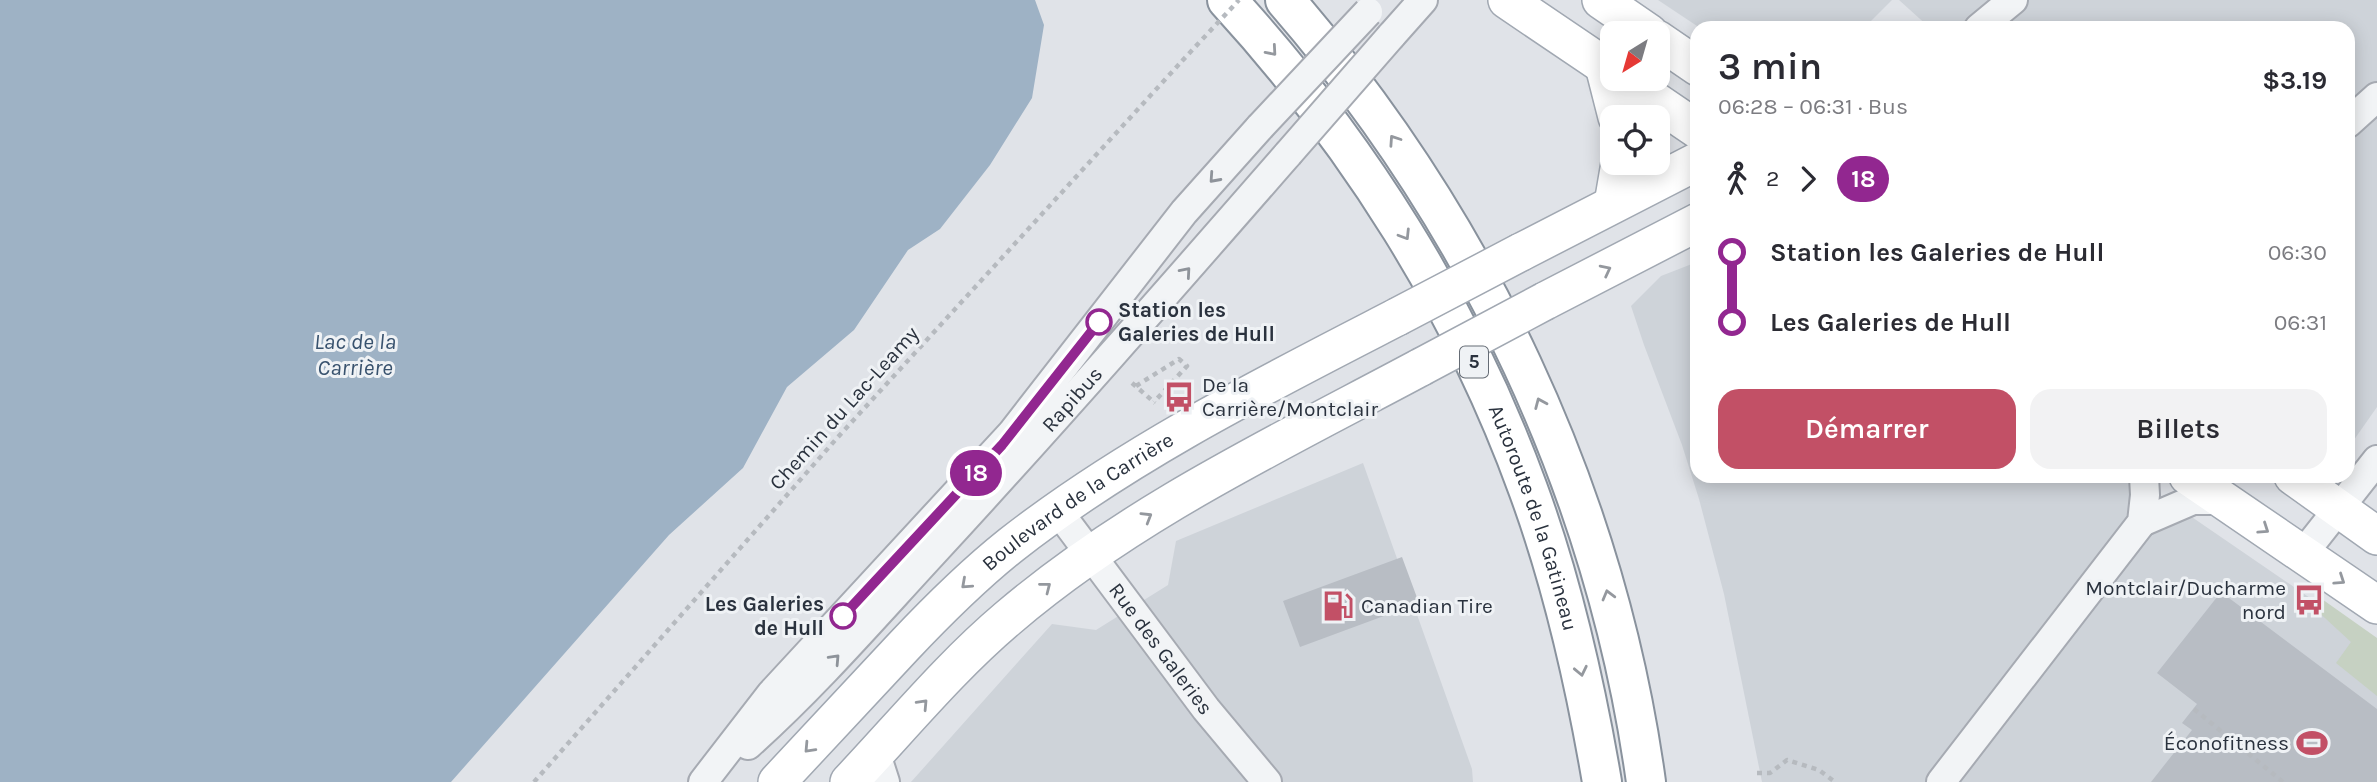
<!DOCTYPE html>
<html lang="fr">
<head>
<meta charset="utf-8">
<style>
	body { margin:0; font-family:Karla,sans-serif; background:#f2f2f3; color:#2b2b33; height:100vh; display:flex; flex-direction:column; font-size:26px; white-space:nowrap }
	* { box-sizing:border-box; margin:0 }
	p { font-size:23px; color:#7c7c81 }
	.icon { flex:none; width:38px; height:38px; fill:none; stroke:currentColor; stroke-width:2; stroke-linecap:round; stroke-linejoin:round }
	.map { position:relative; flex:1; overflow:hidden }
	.details { position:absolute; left:1690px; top:21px; width:665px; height:462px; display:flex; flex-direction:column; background:#fff; border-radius:21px; box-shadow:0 4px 18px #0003 }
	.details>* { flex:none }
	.badge { padding:0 14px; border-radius:23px; font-size:24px; line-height:46px }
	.needle { width:46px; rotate:217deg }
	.controls { position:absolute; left:1600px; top:21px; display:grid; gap:14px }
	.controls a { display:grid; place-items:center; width:70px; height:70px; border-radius:14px; background:#fff; box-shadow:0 4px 18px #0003; font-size:35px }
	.map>.badge { position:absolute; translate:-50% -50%; box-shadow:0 0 0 4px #fff }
	.legs { display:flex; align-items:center; gap:10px; height:77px; padding:0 28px; font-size:23px }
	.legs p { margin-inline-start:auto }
	.overview { display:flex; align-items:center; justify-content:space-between; height:119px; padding:0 28px }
	h1 { font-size:38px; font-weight:600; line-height:52px }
	.action { display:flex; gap:14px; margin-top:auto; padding:14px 28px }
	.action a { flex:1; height:80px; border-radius:21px; background:#c25066; color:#fff; font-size:28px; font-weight:600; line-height:80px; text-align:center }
	.action a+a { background:#f2f2f3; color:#2b2b33 }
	ul { padding:0 28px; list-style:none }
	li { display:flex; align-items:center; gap:24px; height:70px; font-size:26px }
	li i { display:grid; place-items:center; width:10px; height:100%; margin:0 9px; background:currentColor }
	li i::after { content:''; width:18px; height:18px; margin:-9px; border:5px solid; border-radius:50%; background:#fff }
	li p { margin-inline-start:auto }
	li:first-child i { background:linear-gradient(#0000 50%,currentColor 0) }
	li:last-child i { background:linear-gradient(currentColor 50%,#0000 0) }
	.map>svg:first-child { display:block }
</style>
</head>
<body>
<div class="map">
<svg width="2377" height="782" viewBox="0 0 2377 782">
	<rect width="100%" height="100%" fill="#e0e3e8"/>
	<path fill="#ced3d9" d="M1658 0H1892L1864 28H1700Z
		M1899 0H2377V407L2349 447 2348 28H1930Z
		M1697 262 1698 476H2132L2377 644V782H1762L1724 594 1699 499 1682 445 1644 345 1631 306 1661 276Z
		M1363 463 1472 769 1473 782H911L1052 624 1096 630 1168 585 1176 541Z"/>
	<path fill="#c6d1c2" d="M2319 597 2377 638V696L2336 663 2351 642 2313 607Z"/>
	<path fill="#9eb2c5" d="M0 0H1035L1044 25 1032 98 990 165 940 229 908 250 854 330 787 387 743 468 669 535 451 782H0Z"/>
	<path fill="#b8bdc4" d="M1402 557 1419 603 1300 647 1283 601Z
		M2221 592 2377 709V782H2151L2192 730 2182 723 2197 704 2157 673Z"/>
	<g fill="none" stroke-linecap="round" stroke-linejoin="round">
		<g stroke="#a6aab2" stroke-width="32">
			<g id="minor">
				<path d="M1979 28 2013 0"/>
				<path d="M1391 36 1423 0"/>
				<path d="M2348 123 2377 97"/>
				<path id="s1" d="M1058 511 1206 709 1267 782"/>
				<path d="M2142 522 2193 500H2221"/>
				<path d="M2302 555 2377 460"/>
				<path id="s2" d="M748 745C814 686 872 619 932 554 1053 423 1171 288 1288 154"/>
				<path d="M876 754 885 782"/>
				<path d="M703 782 771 694 1012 433 1184 212 1260 127"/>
				<path d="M1941 782 2142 522 2145 495 2144 476"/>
			</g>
		</g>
		<g stroke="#a1a8b2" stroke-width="40">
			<g id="major">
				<path d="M1507 0 1612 71"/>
				<path d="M1601 0 1649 33"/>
				<path d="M1657 39 1698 67"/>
				<path d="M1604 66 1617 117"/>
				<path d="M1623 79 1698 130"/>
				<path d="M1613 204 1620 163"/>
				<path d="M1521 252 1698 161"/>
				<path d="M1545 301 1698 222"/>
				<path d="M2188 476 2377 605"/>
				<path d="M2293 476 2377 536"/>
				<path id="s3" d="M777 782C819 737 861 692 903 647 937 611 972 576 1011 545 1127 454 1267 384 1397 317"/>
				<path d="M849 782C901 727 950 667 1008 618 1131 513 1279 443 1421 367"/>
			</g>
		</g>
		<g stroke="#89929d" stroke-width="42">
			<g id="highway">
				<path id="s4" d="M1227 0C1357 142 1462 307 1528 489 1563 584 1585 682 1602 782"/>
				<path d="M1285 0C1476 220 1606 492 1646 782"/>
			</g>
		</g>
		<path stroke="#b6babf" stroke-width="4.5" stroke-dasharray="5 5" stroke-linecap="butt" d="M1132 383 1155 403
			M1136 386 1179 359 1187 366 1154 402
			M2194 709 2283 782
			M1757 773H1770L1787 760 1819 770 1835 782
			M534 782 838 437 1182 61"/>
		<use href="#minor" stroke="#f2f4f6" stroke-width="28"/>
		<use href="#major" stroke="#fff" stroke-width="37"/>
		<use href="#highway" stroke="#fff" stroke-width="38"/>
		<g stroke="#a6aab2" stroke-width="32" stroke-linecap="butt">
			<path id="minor-bridge" d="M1260 127 1368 12
				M1288 154 1391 36"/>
		</g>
		<g stroke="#a1a8b2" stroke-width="40" stroke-linecap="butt">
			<path id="major-bridge" d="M1397 317 1521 252
				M1421 367 1545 301"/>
		</g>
		<path stroke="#b6babf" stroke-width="4.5" stroke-dasharray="5 5" stroke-linecap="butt" d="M1182 61 1239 0"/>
		<use href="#minor-bridge" stroke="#f2f4f6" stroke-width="28"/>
		<use href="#major-bridge" stroke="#fff" stroke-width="37"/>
	</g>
	<defs><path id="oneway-chevron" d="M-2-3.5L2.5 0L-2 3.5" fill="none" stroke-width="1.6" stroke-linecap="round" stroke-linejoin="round" transform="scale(1.75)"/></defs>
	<g stroke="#94989e">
		<use href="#oneway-chevron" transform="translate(1272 51) rotate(49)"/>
		<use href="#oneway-chevron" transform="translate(1394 140) rotate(-124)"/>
		<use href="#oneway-chevron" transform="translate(1405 235) rotate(58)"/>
		<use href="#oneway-chevron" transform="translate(1606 270) rotate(-27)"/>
		<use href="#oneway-chevron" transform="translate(1540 403) rotate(-113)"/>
		<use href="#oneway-chevron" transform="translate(1147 517) rotate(-31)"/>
		<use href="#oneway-chevron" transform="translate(2264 529) rotate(34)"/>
		<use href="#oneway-chevron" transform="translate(2340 580) rotate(34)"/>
		<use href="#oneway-chevron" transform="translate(966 584) rotate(138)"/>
		<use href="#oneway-chevron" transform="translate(1046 587) rotate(-38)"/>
		<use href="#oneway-chevron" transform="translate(1608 595) rotate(-105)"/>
		<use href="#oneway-chevron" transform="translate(1581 671) rotate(78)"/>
		<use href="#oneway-chevron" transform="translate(923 704) rotate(-47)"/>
		<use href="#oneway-chevron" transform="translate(809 748) rotate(133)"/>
	</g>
	<g stroke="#8e939a">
		<use href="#oneway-chevron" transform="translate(1214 178) rotate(132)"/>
		<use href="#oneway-chevron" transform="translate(1186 272) rotate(-49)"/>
		<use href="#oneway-chevron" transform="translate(835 659) rotate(-47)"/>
	</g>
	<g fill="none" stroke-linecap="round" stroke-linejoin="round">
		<g stroke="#fff" stroke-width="16">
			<path id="line-1" d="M843 616 1002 445 1099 322"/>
		</g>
		<use href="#line-1" stroke="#922790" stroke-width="10"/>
	</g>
	<defs>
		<g id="bus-bare" transform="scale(2.415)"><path d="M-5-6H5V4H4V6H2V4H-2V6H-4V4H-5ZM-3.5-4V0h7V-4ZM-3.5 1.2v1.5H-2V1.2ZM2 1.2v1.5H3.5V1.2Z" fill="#c25066" stroke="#eff2f5" stroke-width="2.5" paint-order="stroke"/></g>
		<g id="fuel-bare" transform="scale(2.415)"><path d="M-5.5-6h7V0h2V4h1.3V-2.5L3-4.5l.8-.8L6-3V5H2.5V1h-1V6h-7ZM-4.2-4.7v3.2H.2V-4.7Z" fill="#c25066" stroke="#eff2f5" stroke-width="2.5" paint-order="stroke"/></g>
		<g id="stadium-bare" transform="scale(2.415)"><path d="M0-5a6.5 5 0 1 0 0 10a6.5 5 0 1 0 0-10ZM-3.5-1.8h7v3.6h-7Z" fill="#c25066" stroke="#eff2f5" stroke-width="2.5" paint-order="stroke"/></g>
	</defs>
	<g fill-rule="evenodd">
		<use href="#bus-bare" x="1179" y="397"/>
		<use href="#bus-bare" x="2309" y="600"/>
		<use href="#fuel-bare" x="1338" y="606"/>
		<use href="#stadium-bare" x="2312" y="743"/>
	</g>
	<g fill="#fff" stroke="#922790" stroke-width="3.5">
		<circle cx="1099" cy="322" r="12"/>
		<circle cx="843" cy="616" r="12"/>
	</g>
	<g text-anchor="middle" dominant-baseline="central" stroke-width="6" stroke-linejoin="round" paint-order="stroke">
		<rect fill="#eff2f5" stroke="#656c75" stroke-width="2" x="1460" y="346.5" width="28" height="31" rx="5"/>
		<g font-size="19" font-weight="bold" fill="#2a323e">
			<text x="1474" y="362">5</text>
		</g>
		<g font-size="21" font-weight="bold" fill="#2a323e" stroke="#eff2f5" text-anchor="start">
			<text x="1118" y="310">Station les<tspan x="1118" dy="24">Galeries de Hull</tspan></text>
			<text x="824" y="604" text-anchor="end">Les Galeries<tspan x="824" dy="24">de Hull</tspan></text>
		</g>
		<g font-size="21" fill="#2a323e" stroke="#eff2f5" text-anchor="start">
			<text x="1202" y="385">De la<tspan x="1202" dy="24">Carrière/Montclair</tspan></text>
			<text x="2286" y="588" text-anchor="end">Montclair/Ducharme<tspan x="2286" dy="24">nord</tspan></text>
			<text x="1361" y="606">Canadian Tire</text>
			<text x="2289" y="743" text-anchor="end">Éconofitness</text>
		</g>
		<g font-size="21" fill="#2a323e" stroke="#eff2f5">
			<text stroke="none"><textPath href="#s2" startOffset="474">Rapibus</textPath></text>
			<text transform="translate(844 408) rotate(-48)">Chemin du Lac-Leamy</text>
			<text stroke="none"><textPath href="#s3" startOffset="413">Boulevard de la Carrière</textPath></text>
			<text stroke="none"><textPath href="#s4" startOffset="607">Autoroute de la Gatineau</textPath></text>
			<text stroke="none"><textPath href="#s1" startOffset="172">Rue des Galeries</textPath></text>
		</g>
		<g font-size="23" font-style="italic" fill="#38526e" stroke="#eff2f5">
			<text x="355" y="341">Lac de la<tspan x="355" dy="26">Carrière</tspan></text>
		</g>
	</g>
</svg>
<div class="controls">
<a><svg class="needle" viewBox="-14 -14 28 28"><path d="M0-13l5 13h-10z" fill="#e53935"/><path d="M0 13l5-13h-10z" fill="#7c7c81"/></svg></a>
<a><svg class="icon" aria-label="locate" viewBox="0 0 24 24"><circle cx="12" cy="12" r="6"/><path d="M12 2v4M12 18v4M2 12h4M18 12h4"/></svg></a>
</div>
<b class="badge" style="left:976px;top:473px;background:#922790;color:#fff">18</b>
<section class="details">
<div class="overview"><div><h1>3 min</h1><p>06:28 – 06:31 · Bus</p></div><b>$3.19</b></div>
<div class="legs"><svg class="icon" aria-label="walk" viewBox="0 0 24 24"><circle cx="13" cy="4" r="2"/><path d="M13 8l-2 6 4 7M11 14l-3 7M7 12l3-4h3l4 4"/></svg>2<svg class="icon" aria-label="forward" viewBox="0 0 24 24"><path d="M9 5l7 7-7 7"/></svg><b class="badge" style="background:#922790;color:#fff">18</b></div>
<ul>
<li><i style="color:#922790"></i><b>Station les Galeries de Hull</b><p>06:30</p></li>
<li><i style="color:#922790"></i><b>Les Galeries de Hull</b><p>06:31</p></li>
</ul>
<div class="action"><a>Démarrer</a><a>Billets</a></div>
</section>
</div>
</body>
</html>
